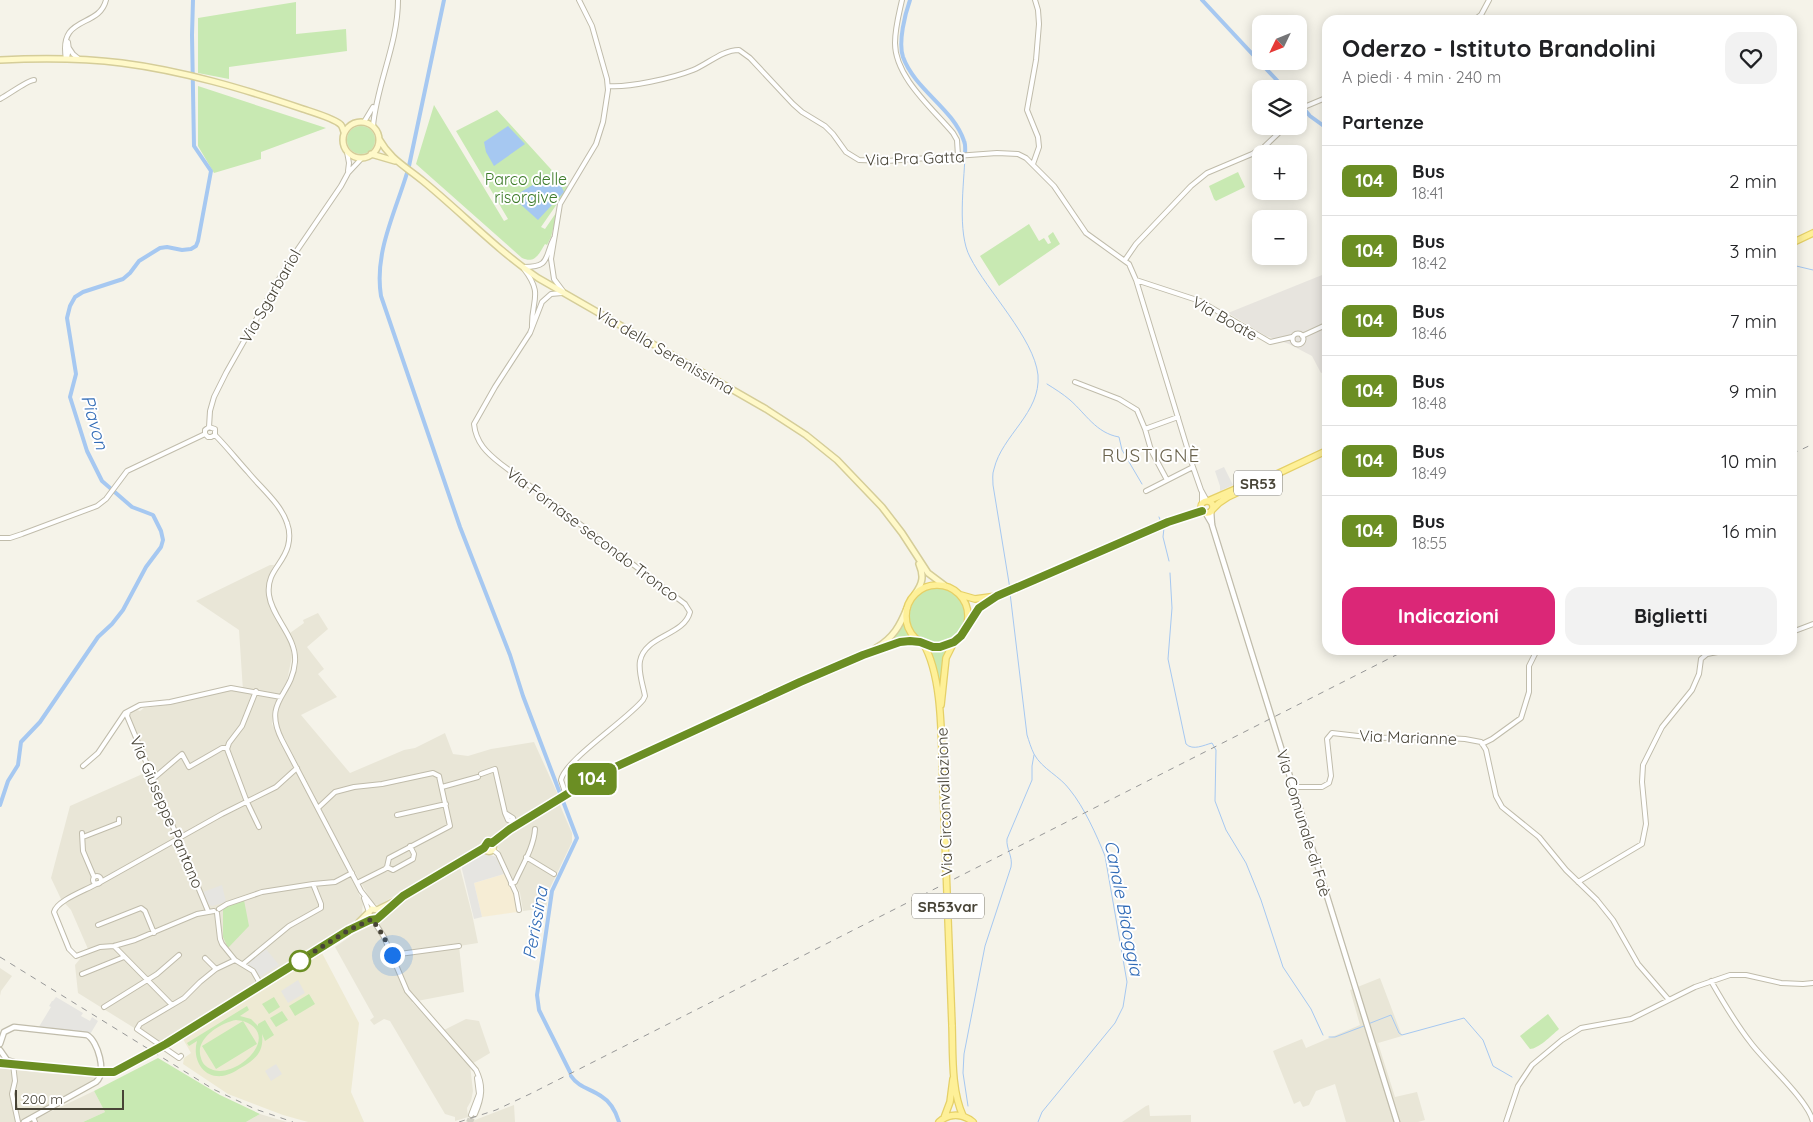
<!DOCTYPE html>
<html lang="it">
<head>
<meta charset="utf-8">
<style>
	body { margin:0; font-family:Quicksand,sans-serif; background:#f2f2f2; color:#202124; height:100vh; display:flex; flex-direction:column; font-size:19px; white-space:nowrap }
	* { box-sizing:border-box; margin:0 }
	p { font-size:16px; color:#757577 }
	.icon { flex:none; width:28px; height:28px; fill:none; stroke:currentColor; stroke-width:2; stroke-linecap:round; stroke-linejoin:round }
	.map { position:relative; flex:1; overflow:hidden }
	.details { position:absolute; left:1322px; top:15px; width:475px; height:640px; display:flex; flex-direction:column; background:#fff; border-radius:15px; box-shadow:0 2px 12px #0003 }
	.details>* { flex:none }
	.badge { padding:0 10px; border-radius:8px; font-size:18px; line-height:32px }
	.needle { width:32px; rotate:227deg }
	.buttons { position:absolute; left:1252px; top:15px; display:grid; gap:10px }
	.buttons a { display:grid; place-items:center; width:55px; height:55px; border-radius:10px; background:#fff; box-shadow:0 2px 12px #0003; font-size:25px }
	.scale { position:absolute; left:15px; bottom:12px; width:109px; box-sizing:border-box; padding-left:5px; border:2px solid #484437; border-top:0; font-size:14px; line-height:18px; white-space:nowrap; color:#484437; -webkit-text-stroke:4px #fff; paint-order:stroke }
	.you { position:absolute; width:25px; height:25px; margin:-12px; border:4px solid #fff; border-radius:50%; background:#1a73e8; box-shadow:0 0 0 8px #1a73e833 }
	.map>.badge { position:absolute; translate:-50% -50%; box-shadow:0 0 0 2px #fff }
	h2 { padding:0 20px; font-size:19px; line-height:45px }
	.round { display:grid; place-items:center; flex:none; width:52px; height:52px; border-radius:15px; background:#f2f2f2 }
	.head { display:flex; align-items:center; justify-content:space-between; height:85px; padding:0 20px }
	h1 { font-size:24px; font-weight:700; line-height:38px }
	.primary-button { display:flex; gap:10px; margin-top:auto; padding:10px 20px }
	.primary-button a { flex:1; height:58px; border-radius:15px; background:#db2777; color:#fff; font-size:20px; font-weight:700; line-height:58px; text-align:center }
	.primary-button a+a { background:#f2f2f2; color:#202124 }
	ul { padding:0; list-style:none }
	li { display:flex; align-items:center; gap:15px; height:70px; padding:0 20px; border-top:1px solid #e0e0e0 }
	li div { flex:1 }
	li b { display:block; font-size:19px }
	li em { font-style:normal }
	li .badge { min-width:55px; font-weight:700; text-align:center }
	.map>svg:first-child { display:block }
</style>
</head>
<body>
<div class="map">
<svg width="1813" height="1122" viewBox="0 0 1813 1122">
	<rect width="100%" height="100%" fill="#f5f3e9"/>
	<path fill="#e9e6d7" d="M270 565H274L268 578V598L274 614 291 646 292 656 287 681 272 712V724L363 902 362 914V916L317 946 160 1044 78 993 75 965 88 949 71 910 61 899 51 878 70 806 147 772 143 749 130 716 131 712 137 710 140 711 144 708 174 704 230 689 243 691 239 630 196 601Z
		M318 613 328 629 307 647 324 669 318 674 337 697 301 715 350 773 404 750 415 748 445 733 453 754 468 756 491 749 534 742 559 797 379 905 373 904 343 851 277 724 279 707 293 681 298 663 296 646 290 633 304 623 303 620Z
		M559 803 572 833V842L549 890 546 908 523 911 520 893 497 846 501 840Z
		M459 864 472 914 478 943 459 946 464 992 412 1002 440 1032 466 1019 479 1021 490 1053 470 1065 473 1091 471 1101 467 1108 468 1117 455 1121V1117L445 1114 390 1021 384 1019 374 1025 370 1020 374 1017 335 947 368 924 379 922 382 915 392 907Z
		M0 968 12 976 1 991 0 996Z
		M1380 978 1402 1036 1378 1043 1395 1097 1417 1092 1425 1120 1418 1122H1346L1335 1084 1316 1091 1309 1105 1303 1107 1300 1101 1294 1104 1273 1051 1302 1039 1306 1048 1360 1025 1350 990Z
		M0 1068 43 1073 96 1077 92 1082 20 1122H0Z
		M94 1091 105 1112 83 1122H29Z
		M514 1105 515 1122H469L475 1120Z
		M1149 1105 1150 1116 1191 1115V1122H1122L1146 1106Z
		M260 1114 287 1122H246Z"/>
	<path fill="#f6edd5" d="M504 874 514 894 517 912 482 917 474 883Z"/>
	<path fill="#e7e4de" d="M1327 273V371L1321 373 1312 356 1289 344 1266 336 1228 313Z"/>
	<path fill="#eeead3" d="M322 953 359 1023 351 1092 364 1122H308L283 1115 228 1094 183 1064 184 1058 191 1053 183 1039Z"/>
	<path fill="#c8e9b2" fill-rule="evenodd" d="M296 2V34L346 29 347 51 229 67V79L198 73V18Z
		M198 86 326 128 261 152V159L214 173 198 146Z
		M434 105 504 221 508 219 456 131 497 110 568 188 541 227 545 229 558 210 551 237 547 245 545 244C539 254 535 264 522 258L416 164Z
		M347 140a14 14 0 1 1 28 0a14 14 0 1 1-28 0Z
		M1238 172 1245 187 1216 201 1214 199 1209 186Z
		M1029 224 1039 241 1044 238 1048 244 1051 243 1048 236 1053 232 1060 244 999 286 980 256Z
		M909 616a28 28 0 1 1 56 0a28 28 0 1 1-56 0Z
		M903 622 907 632 913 640 879 648 895 636Z
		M947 648 944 656 939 699 928 649 940 651Z
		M244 900 249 926 228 948 223 937V910L227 906Z
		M309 994 315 1004 295 1016 289 1006Z
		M274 997 280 1007 269 1014 262 1004Z
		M247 1006 249 1010 240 1016 251 1019 258 1026V1024L265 1020 274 1035 265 1041 262 1034C264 1050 257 1058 244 1066 237 1070 230 1075 222 1076 202 1078 192 1058 197 1041L189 1046 187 1043ZM236 1020 243 1021 202 1046 216 1069 257 1044 243 1021C284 1035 235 1081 211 1069 206 1067 202 1063 201 1058 194 1039 220 1023 236 1020Z
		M282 1011 288 1020 276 1027 270 1018Z
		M1548 1014 1559 1029C1551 1036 1538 1049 1530 1049L1520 1036Z
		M158 1058 220 1095 260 1114 246 1122H83L105 1112 94 1091Z"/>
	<path fill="#e6e5e1" d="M1224 467 1233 485 1220 491V486L1215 471Z
		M479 853 491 855 496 857 504 874 474 883 482 917 474 919 461 865Z
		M222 885 226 902 212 906 208 904 203 892Z
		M266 949 279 965 258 978 246 965Z
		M298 980 305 993 288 1003 281 991Z
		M56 997 83 1013 81 1016 90 1021 92 1017 98 1021 89 1036 37 1030 51 1007 49 1006 52 1001H53Z
		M276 1064 282 1074 271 1081 265 1071Z"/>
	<path fill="#a6c8f1" d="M508 126 525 144 494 166 486 152 484 142Z
		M551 174 556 175 564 192 538 220 519 203 517 197 521 192Z"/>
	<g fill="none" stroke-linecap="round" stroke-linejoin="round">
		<path stroke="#a6c8f1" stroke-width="1" d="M965 156C964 184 957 233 970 257 987 291 1034 338 1038 375 1041 413 1002 435 994 469 992 474 993 480 993 485L1010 589
			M1792 265 1813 270
			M1047 384C1055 389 1063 394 1070 400 1086 414 1096 433 1119 437L1122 450 1142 484
			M1159 517 1161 522
			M1164 528 1163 537 1169 561
			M1170 573 1172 608 1168 659 1186 744C1193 751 1204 745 1212 743L1216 750 1215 801 1226 830 1246 863 1261 900 1283 967 1311 1009 1323 1035
			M1010 593 1027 735C1029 741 1031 748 1034 754 1042 769 1060 776 1070 790 1084 807 1097 836 1105 856L1127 982 1123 1007 1115 1023 1042 1112 1038 1122
			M1368 1024 1391 1015 1399 1033 1402 1035 1464 1018 1483 1040 1493 1066 1512 1077
			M1329 1037H1335L1364 1026
			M968 1106 963 1073 964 1054 985 946 1011 867C1013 856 1006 849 1007 839L1032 780V766L1034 755"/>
		<path stroke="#a6c8f1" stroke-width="4" d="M910 0C905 14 898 42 903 57 915 90 953 108 964 141 966 145 965 151 965 156
			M1202 0 1285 89
			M1299 103 1310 116 1328 129
			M409 166 444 0
			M407 173C395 213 374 253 381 296L460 527 510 655 523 696 577 838 552 891 537 995 539 1010 570 1072
			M0 805 8 781 18 765 21 742 40 722 98 637 112 624 123 610 146 567 161 547 163 540 161 531 153 515 132 507 102 481 87 451 70 397 76 374 67 318 70 306 75 297 83 292 123 279 130 273 139 261 160 248 167 247 182 250 191 249 196 246 198 241 211 171 194 146 192 35 193 0
			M571 1076C578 1087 591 1089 601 1096 611 1102 616 1112 619 1122"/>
		<path stroke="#d2d0c5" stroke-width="4" stroke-dasharray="4 2" stroke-linecap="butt" d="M468 1122 471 1115
			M471 1122 475 1114"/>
		<path stroke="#d2d0c5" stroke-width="5" stroke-dasharray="5 2.5" stroke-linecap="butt" d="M96 1072H114L165 1044"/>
		<g stroke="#c0bcab" stroke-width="6">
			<path id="minor" d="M902 0C899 14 895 28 895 43 895 77 932 108 953 133L957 140 958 156
				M1474 20 1481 15 1489 0
				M69 48 73 54 79 59
				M67 57 69 50 68 42
				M66 59C58 14 99 29 106 0
				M608 86C628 88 673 78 693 70 708 64 722 50 739 50L750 58 793 104 802 112 825 126 833 134 846 152 859 160 887 161 997 153 1018 154 1026 158 1054 186 1086 233 1129 264 1136 280 1193 467 1201 490 1207 501
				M0 99C8 95 28 80 34 80
				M1299 112 1304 107 1328 97
				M364 122 373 107
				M373 126C377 83 398 44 398 0
				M347 152 349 163 348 171
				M1033 164 1039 147 1038 137 1027 110 1036 60 1039 24 1038 10 1035 0
				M1125 260 1136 244 1191 186 1207 173 1252 154 1264 147 1286 126
				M524 267C551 267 544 257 554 238
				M524 269C544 295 531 300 532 327
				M1136 280 1200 301 1270 342 1292 337
				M563 291 554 279 551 259 560 204 596 144 603 122 608 90 607 79 592 26 579 0
				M562 293 551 294 542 302 530 333 495 387 474 424C476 443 487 453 501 464L685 604 690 612C684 636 645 635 640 661 638 672 643 685 645 696L643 700C627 720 565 760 561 780L566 795
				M1292.5 339a5.5 5.5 0 1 1 11 0a5.5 5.5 0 1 1-11 0Z
				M1302 336 1328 324
				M1075 382 1119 399 1137 410 1145 429 1151 450 1167 480
				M209 427 215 429V435
				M1145 429 1178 417
				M215 435C227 447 237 460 248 472 260 487 281 504 287 523 290 531 290 538 288 546 283 565 266 572 269 595 272 618 297 637 295 662 292 697 262 700 282 740L361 891 375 909
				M215 435 211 437H208L205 434V430L209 427 210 411 214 397 226 373 287 265 341 186 348 173 362 158
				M1146 491 1193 467
				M1202 503V492
				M0 538H10L22 534 97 506 106 499 127 471 205 434
				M1792 632 1813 624
				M256 691 242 726 229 743 227 749 247 802 259 827
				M128 712 127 716 208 911
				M1482 744 1492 739 1521 718 1529 692V666L1535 654
				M83 766 98 753 125 713 140 705 170 702 231 688 281 697
				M481 774 495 769 505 813
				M154 778 182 754 189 767 222 748H227
				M442 787 478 777
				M1293 787H1322L1329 783 1331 776 1327 739 1332 733 1376 738 1428 737 1465 739 1481 742 1486 750 1496 796 1502 807 1539 837 1566 870 1597 900 1613 920 1638 964 1669 1000
				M318 808 335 792 354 787 382 784 433 773 439 776 450 826 389 858 387 867 385 869 357 883
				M397 815 446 804
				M515 823 508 820 505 813 513 818 516 825
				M82 833 83 851 94 877
				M83 837 119 823V819
				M493 850 498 854 516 893 519 910
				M526 857 554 874
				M387 867 393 870 413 859 414 854 410 846
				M93 880a4 4 0 1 1 8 0a4 4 0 1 1-8 0Z
				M1578 882 1642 844 1646 824 1642 782 1643 765 1662 727 1692 690 1699 674 1701 659 1707 654 1728 650
				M98 883C87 890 57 900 54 912L69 949 76 956 100 947 114 946 135 940 197 914 214 911
				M99 883 222 814 276 787 297 768
				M511 884 515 882C522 866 534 847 535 829
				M364 898 369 912
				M219 909 227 904 262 892 313 884 335 882 352 873
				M217 913 220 939 222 944 235 960 253 971 261 985
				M373 920 384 937 407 991 476 1070C484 1086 482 1098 475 1114
				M98 925 141 908 145 911 154 933
				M114 946 172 1005
				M392 955 459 946
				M205 958 216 969
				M243 964 289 926 321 908V904L313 884
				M82 974 124 957
				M1711 981C1723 1002 1736 1024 1751 1043 1765 1062 1809 1101 1813 1122
				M104 1007 157 974 179 955
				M181 1056 179 1058 137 1029 140 1024 184 998 200 982 216 969 235 960
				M13 1064 15 1081 12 1094 18 1122
				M471 1115 479 1094 477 1078
				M33 1117 35 1122
				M1506 1122 1518 1086 1532 1065 1562 1040 1581 1028 1631 1019 1695 987 1730 975H1746L1781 983 1803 984 1813 983"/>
		</g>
		<g stroke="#c0bcab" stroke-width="7">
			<path id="tertiary" d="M1211 511 1212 525 1397 1122
				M1205 512 1212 524
				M0 1044 4 1032 14 1027 87 1035C98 1041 107 1073 96 1082L24 1122
				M0 1050 7 1060 17 1063"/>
		</g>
		<g stroke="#d5cd99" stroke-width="8">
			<path id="secondary" d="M0 60C40 58 82 58 122 63 184 71 244 89 303 109 312 112 336 119 341 125 342 126 344 132 344 132
				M343 140a18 18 0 1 1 36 0a18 18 0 1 1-36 0Z
				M379 139C391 160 405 166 423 181 462 213 497 250 538 278L766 409 806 435 837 460 882 507 902 533 928 573 944 585
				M371 154 395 161
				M915 594C923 583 924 576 919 564
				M876 648C893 638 900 626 907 608
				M484.5 847a4.5 4.5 0 1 1 9 0a4.5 4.5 0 1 1-9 0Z
				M492 843 510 829 600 774 635 757 863 655C882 648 900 639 920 642
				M377 910 403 897 485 848
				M379 916 393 904
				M359 922 372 909 378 910 380 915 377 919 371 918 369 914
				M166 1044 349 930 372 919
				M0 1063 96 1072"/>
		</g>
		<g stroke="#e5d067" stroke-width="8">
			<path id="primary" d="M1792 243 1813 233
				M1201 507a6 6 0 1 1 12 0a6 6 0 1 1-12 0Z
				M1208 501 1254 481
				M1212 510 1219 503 1228 497 1328 450
				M906 616a31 31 0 1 1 62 0a31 31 0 1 1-62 0Z
				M961 595 975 599 997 596 1168 522 1202 511
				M969 622 979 608 992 598
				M923 643C944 678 941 746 943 787
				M941 705 946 658 953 644
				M952 1025C953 1053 951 1090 963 1116
				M944 1118 950 1102 953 1079
				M939 1122C949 1113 962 1113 973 1122"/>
		</g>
		<use href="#minor" stroke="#fff" stroke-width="4"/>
		<use href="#tertiary" stroke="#fff" stroke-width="4.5"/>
		<use href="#secondary" stroke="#fff9c9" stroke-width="5"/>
		<use href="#primary" stroke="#fef098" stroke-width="5.5"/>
		<path stroke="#989898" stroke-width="1" stroke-dasharray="6 6" stroke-linecap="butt" d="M1792 454 1813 444
			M0 957 213 1089 255 1109 293 1122
			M459 1122 496 1110 532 1093 1406 650"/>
		<g stroke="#e5d067" stroke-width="8" stroke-linecap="butt">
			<path id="primary-bridge" d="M943 787 952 1025"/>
		</g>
		<use href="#primary-bridge" stroke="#fef098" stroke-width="5.5"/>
	</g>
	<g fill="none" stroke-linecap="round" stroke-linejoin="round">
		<g stroke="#fff" stroke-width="11">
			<path id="line" d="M0 1063 96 1072H114L166 1044 349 930 370 920 377 919 403 896 484 848 488 842 492 843 510 829 600 774 800 682 863 655 900 642 910 641 920 642 933 647H940L954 642 961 636 979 608 997 596 1168 522 1202 511"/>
		</g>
		<use href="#line" stroke="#6b8e23" stroke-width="8"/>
		<path stroke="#484437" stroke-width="5" stroke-dasharray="0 9" d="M300 961 296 963 349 930 372 919 384 937 392 955"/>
	</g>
	<circle fill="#fff" stroke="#6b8e23" stroke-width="2.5" cx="300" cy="961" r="10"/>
	<g text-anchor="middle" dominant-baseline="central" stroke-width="4" stroke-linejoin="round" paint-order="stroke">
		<g fill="#fff" stroke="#7f7c73" stroke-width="1">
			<rect x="1234" y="470.5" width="48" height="25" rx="4"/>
			<rect x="912" y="893.5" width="72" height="25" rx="4"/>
		</g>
		<g font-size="15" font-weight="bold" fill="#484437">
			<text x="1258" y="483">SR53</text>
			<text x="948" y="906">SR53var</text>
		</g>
		<g font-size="16" fill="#484437" stroke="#fff">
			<text transform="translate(915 158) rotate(-2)">Via Pra Gatta</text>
			<text transform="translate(270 296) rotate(-60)">Via Sgarbariol</text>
			<text transform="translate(1225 318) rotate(30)">Via Boate</text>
			<text transform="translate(665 351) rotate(30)">Via della Serenissima</text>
			<text transform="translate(593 534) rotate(37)">Via Fornase secondo Tronco</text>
			<text transform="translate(1408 737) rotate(2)">Via Marianne</text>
			<text transform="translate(944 802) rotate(-92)">Via Circonvallazione</text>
			<text transform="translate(167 812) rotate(67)">Via Giuseppe Pantano</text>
			<text transform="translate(1304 823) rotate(73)">Via Comunale di Faè</text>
		</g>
		<g font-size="16" fill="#3d7b29" stroke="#fff">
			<text x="526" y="179">Parco delle<tspan x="526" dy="18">risorgive</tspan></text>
		</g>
		<g font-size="18" font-style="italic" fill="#2f6ab6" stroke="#fff">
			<text transform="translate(95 422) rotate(74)">Piavon</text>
			<text transform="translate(1124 908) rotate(79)">Canale Bidoggia</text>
			<text transform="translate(535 923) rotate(-80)">Perissina</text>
		</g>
		<g font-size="19" letter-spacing="1" fill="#6b644e" stroke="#fff">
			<text x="1151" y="455">RUSTIGNÈ</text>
		</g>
	</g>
</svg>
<div class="buttons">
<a><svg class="needle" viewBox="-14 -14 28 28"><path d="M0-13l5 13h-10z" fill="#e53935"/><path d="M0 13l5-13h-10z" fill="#757577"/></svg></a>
<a><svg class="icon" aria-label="layers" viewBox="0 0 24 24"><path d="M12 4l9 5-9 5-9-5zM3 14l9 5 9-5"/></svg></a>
<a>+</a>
<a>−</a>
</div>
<div class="scale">200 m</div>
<div class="you" style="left:392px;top:955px"></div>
<b class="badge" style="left:592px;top:779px;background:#6b8e23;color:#fff">104</b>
<section class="details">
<div class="head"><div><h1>Oderzo - Istituto Brandolini</h1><p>A piedi · 4 min · 240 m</p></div><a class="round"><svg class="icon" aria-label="heart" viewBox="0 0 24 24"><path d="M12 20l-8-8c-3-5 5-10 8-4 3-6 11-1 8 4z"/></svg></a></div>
<h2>Partenze</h2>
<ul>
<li><span class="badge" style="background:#6b8e23;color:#fff">104</span><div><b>Bus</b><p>18:41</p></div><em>2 min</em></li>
<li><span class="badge" style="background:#6b8e23;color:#fff">104</span><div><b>Bus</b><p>18:42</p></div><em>3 min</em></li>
<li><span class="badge" style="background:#6b8e23;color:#fff">104</span><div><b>Bus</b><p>18:46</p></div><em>7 min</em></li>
<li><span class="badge" style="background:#6b8e23;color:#fff">104</span><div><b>Bus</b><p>18:48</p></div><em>9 min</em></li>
<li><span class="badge" style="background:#6b8e23;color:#fff">104</span><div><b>Bus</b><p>18:49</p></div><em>10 min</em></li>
<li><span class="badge" style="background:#6b8e23;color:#fff">104</span><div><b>Bus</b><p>18:55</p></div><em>16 min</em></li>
</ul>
<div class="primary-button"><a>Indicazioni</a><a>Biglietti</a></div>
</section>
</div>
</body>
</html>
